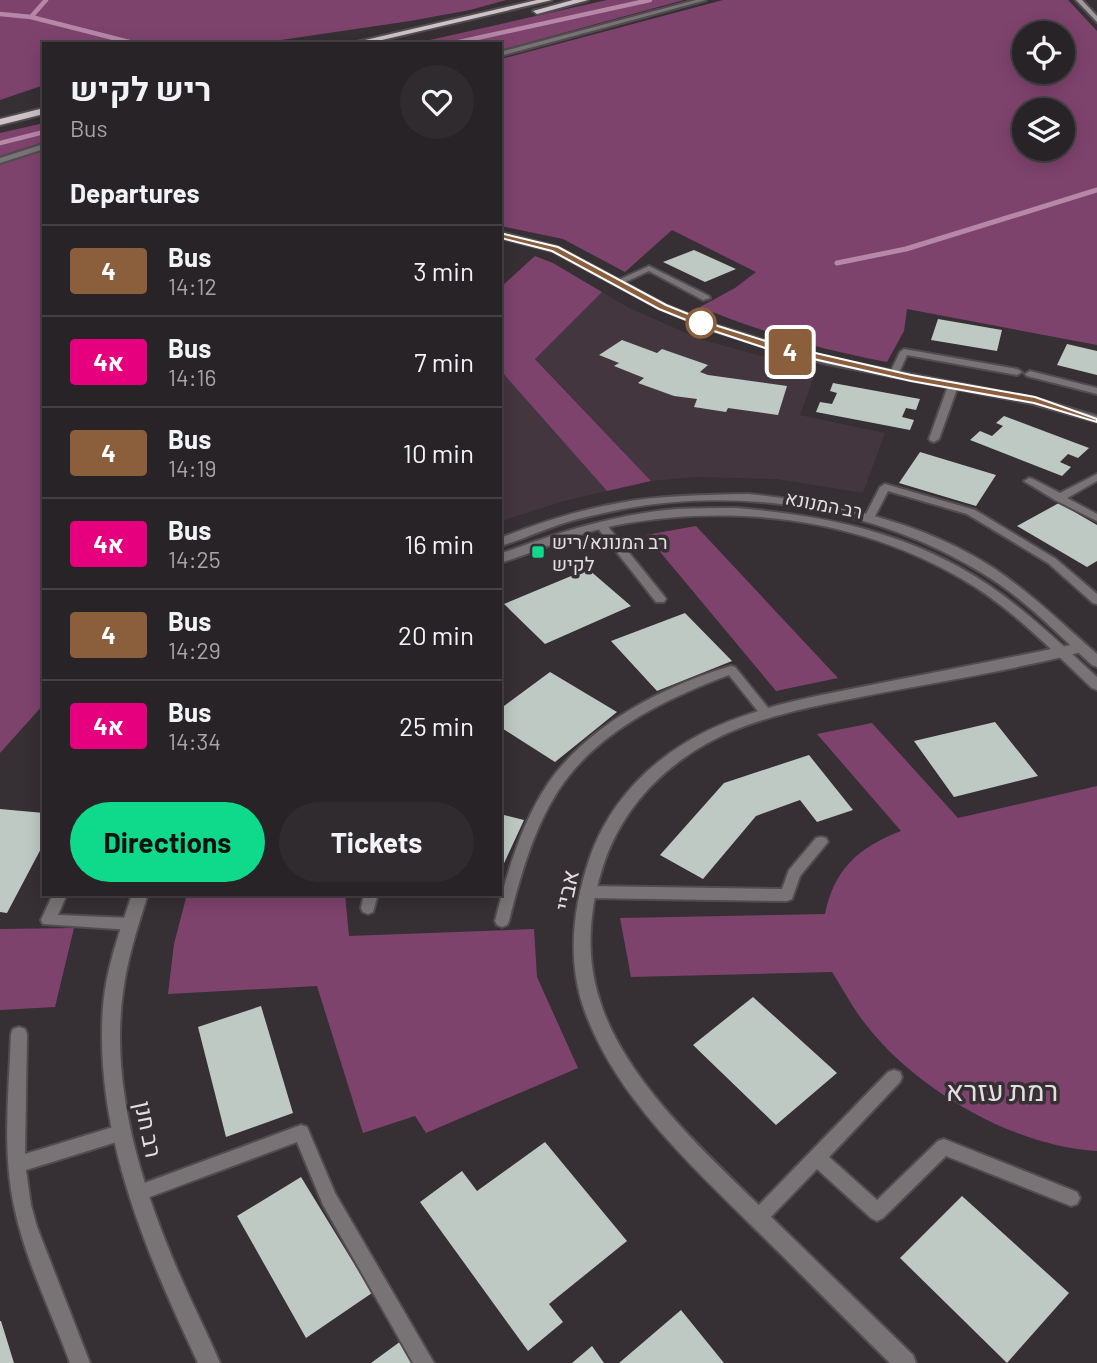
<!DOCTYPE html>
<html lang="en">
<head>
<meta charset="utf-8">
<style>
	body { margin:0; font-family:Barlow,Heebo,sans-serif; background:#302b2f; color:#f1f3f6; height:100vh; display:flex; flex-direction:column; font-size:26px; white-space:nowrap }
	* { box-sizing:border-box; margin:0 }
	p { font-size:23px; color:#a5a4a7 }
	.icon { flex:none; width:38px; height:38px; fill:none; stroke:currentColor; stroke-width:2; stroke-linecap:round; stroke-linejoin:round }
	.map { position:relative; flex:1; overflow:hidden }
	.details { position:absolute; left:42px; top:42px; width:460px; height:854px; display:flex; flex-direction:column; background:#282327; border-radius:0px; box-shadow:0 4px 18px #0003,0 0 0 2px #444044 }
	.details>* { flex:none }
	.badge { padding:0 14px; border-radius:5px; font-size:24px; line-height:46px }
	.controls { position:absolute; left:1012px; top:21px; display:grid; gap:14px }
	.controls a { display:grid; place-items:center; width:63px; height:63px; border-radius:50%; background:#282327; box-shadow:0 4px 18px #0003,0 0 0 2px #444044; font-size:35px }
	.map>.badge { position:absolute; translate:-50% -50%; box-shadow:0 0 0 4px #fff }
	h2 { padding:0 28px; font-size:26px; line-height:63px }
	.round { display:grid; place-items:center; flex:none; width:74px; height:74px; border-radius:37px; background:#302b2f }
	.headline { display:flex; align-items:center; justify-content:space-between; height:119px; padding:0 28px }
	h1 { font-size:33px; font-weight:700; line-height:52px }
	.action { display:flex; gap:14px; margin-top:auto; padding:14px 28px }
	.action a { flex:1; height:80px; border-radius:42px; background:#0fd98a; color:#111; font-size:28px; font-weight:700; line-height:80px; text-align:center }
	.action a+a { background:#302b2f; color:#f1f3f6 }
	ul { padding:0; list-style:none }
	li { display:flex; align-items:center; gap:21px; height:91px; padding:0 28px; border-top:2px solid #444044 }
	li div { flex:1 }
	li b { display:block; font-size:26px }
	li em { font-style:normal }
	li .badge { min-width:77px; font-weight:700; text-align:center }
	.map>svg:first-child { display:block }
</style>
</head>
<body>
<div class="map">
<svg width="1097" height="1363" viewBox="0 0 1097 1363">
	<rect width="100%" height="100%" fill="#362f34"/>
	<path fill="#44363f" d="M602 292 629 308 700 339 816 371 800 415 885 433 863 493 777 479 696 477 651 481 535 358Z
		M500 371H501L607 491 564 501 501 521Z"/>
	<path fill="#7e436d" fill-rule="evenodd" d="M0 0H506L470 10 410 21 254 44H44V85L0 100Z
		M607 0H684L501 50 500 44H412Z
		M723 0H1068L1097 31V345L907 309 904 331 887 362C823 350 761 332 700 307L735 288 756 272 672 230 625 272 563 239 501 226V59ZM1024 33H1062V72H1024ZM1024 110H1062V149H1024Z
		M44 123V142L0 156V133Z
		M44 150V704L0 753V163Z
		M535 256 553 263 602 292 535 359 651 481 607 491 501 371V287Z
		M696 526 838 678 776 691 646 535Z
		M872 723 958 818 1097 786V1151C1015 1147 917 1090 867 1026 853 1009 843 989 832 972L631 977 620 918 825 914C834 869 859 847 901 831L817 734Z
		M187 894H345L349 936 534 929 537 977 578 1068 426 1133 415 1116 363 1133 317 986 168 994 174 944Z
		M74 928 55 1007 0 1010V929Z"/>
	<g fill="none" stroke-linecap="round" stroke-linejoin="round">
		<path stroke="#b787a8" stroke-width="4.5" d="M0 14 31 17 137 44
			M31 17 46 0
			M450 44 650 0
			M0 143 44 132"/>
		<path stroke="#b787a8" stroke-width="5" d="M837 263 906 249 1097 190"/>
	</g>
	<path fill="#bfc9c3" d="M694 250 736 269 705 282 663 262Z
		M938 319 1002 330 997 351 931 340Z
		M622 340 657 353 662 349 708 365 700 372 708 375 787 386 778 415 728 408 726 412 694 407 697 399 674 396 638 383 644 378 614 366 619 363 599 355Z
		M1067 344 1097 351V375L1057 365Z
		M833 383 920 399 916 410 906 408 902 417 914 420 910 430 816 412 820 402 832 404 837 393 830 391Z
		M1004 416 1089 448 1078 458 1068 454 1060 462 1071 467 1062 476 970 440 980 431 992 436 1003 426 996 423Z
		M920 452 996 475 976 506 899 483Z
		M1059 503 1097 525V561L1087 567 1017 526Z
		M588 569 631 606 545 644 504 604Z
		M685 613 732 661 657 691 611 641Z
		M550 672 617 712 555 762 500 727V709Z
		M995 722 1038 776 954 797 914 741Z
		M809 755 853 810 817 822 800 800 756 816 703 879 660 855 724 783Z
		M0 809 44 813V843L7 913 0 912Z
		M500 814 524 820 500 872Z
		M753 997 837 1073 776 1125 693 1045Z
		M261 1006 293 1113 226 1137 198 1027Z
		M545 1142 627 1241 549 1304 563 1322 528 1351 420 1202 462 1171 477 1191Z
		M301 1177 372 1293 306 1338 237 1216Z
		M962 1196 1069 1293 1007 1363 900 1258Z
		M681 1310 724 1363H619Z
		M0 1321H1L14 1363H0Z
		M401 1341 415 1363H371Z
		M592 1346 604 1363H572Z"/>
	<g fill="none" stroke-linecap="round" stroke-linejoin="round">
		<g stroke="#524b50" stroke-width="4">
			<path id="service" d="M649 266 709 296 710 298 703 300 649 271 619 285 612 283Z
				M904 349 1017 369 1022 372 1017 375 907 355 897 377H891L889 375 900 352Z
				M1030 371 1097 388V394L1027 376 1025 374Z
				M953 383 958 386 939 439 934 442 931 441 929 439 948 386Z
				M1097 474V481L1067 498 1097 514V521L1055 500 1024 481 1029 478 1033 479 1060 493Z
				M885 484 975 510 1056 559 1097 594V604L1093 603 1048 563 967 514 888 491 873 520H865L864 518 880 487Z
				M601 522 605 523 664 596 666 599 664 602H656L597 527 596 525Z
				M731 666 735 667 769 709 771 712 769 715H761L729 675C665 699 596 732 558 791 533 830 520 877 509 921L507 925 502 927 497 925 495 921C507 873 521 823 549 782 590 724 664 686 731 666Z
				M821 837 826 838 828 842 800 876 792 899 787 901 587 898 582 896 580 892 582 888 587 886 782 889 789 870 816 838Z
				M53 894H67L58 915 131 918 136 920 138 924 136 928 131 930 43 924 41 920Z
				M364 894H378L373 912 368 914 363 912 361 908Z
				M19 1027 25 1029 27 1034 25 1154 123 1124 129 1126 131 1132 129 1138 123 1140 26 1170 31 1205 37 1227 90 1363H70C51 1311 25 1260 14 1206 2 1150 9 1091 11 1034L13 1029Z
				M894 1070 900 1072 902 1077 900 1082 829 1157 877 1200 938 1141 944 1139 1077 1192 1080 1198 1077 1204 1071 1206 946 1156 883 1218 877 1221 871 1218 817 1169 764 1224 758 1227 752 1224 749 1218 752 1212 888 1072Z
				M301 1125 307 1127 335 1193 434 1363H413L323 1205 297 1142 139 1201 133 1199 130 1193 133 1187 139 1185Z"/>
		</g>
		<g stroke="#524b50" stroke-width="4">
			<path id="minor" d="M696 0H706L500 56V52Z
				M44 144V149L0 163V158Z
				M500 232 558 247 666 305 719 326 773 343 828 358 1035 398 1097 416V422L1033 404 827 364 765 347 711 330 660 309 552 251 500 238Z
				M1080 643 1087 648 1085 651C1011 671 935 682 860 697 816 706 772 714 730 732 671 758 625 802 604 863 589 908 585 956 600 1001 625 1081 708 1155 766 1212 815 1260 864 1307 913 1355L916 1363H890C843 1317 797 1270 750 1224 686 1160 611 1092 582 1003 567 954 574 904 590 857 612 795 661 750 720 725 771 703 827 694 881 683 947 670 1014 657 1080 643Z"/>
		</g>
		<g stroke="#524b50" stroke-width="4">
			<path id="tertiary" d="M748 494C834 503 920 520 995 569 1032 594 1064 625 1097 654V667L1092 665C1057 634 1023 597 982 573 876 508 740 485 618 510 599 514 579 518 561 524 540 531 521 540 500 546V538C539 523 578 510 619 503 661 495 705 495 748 494Z
				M736 508C825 515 911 533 987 584 1027 611 1062 645 1097 677V690L1092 688C1051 650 1011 607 962 579 858 518 734 503 617 525 575 533 540 551 500 563V554C557 533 615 514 677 509 696 508 716 508 736 508Z
				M132 894H148C138 926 127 959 123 992 110 1087 141 1185 178 1271 191 1302 207 1332 220 1363H198C146 1252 94 1133 103 1007 106 968 120 931 132 894Z"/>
		</g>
		<g stroke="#524b50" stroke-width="4">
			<path id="secondary" d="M1076 0H1082L1097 16V22Z"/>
		</g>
		<g stroke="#524b50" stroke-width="4">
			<path id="trunk" d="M537 0H552L365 44H348Z
				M573 0H588L537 14 533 11Z
				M44 108V114L0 125V119Z"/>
		</g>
		<use href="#service" fill="#787476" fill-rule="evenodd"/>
		<use href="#minor" fill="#787476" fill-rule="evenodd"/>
		<use href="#tertiary" fill="#787476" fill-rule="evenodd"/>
		<use href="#secondary" fill="#9f999d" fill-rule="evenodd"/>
		<use href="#trunk" fill="#ccc2c8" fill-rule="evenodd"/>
	</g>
	<path fill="#8b5e3c" stroke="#fff" stroke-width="2" d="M500 233 558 247 666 305 718 326 772 343 911 375 1035 397 1097 419V422L1034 403 911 381 765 348 711 330 659 309 552 251 497 237Z"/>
	<circle fill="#fff" stroke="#8b5e3c" stroke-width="3.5" cx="701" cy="323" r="14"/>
	<rect fill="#0fd98a" stroke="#362f34" stroke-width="2.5" x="531" y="545" width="14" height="14" rx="3.5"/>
	<g text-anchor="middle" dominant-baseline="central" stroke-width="7" stroke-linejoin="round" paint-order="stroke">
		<g font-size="19" fill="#e3dee1" stroke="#362f34">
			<text transform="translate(824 504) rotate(11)">רב המנונא</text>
		</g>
		<g font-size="19" fill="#e3dee1" stroke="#362f34" text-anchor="start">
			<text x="552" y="541">רב המנונא/ריש<tspan x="552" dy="22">לקיש</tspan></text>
		</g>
		<g font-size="23" fill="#e3dee1" stroke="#362f34">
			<text transform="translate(566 890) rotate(-78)">אביי</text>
			<text transform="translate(149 1129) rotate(78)">רב חנן</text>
		</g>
		<g font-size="28" fill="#e3dee1" stroke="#362f34">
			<text x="1002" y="1090">רמת עזרא</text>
		</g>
	</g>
</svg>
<div class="controls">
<a><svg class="icon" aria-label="locate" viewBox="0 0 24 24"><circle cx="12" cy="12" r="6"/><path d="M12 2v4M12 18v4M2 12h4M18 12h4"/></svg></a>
<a><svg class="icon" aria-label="layers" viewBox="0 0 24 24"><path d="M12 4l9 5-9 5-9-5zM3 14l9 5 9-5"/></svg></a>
</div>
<b class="badge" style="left:790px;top:352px;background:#8b5e3c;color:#fff">4</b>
<section class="details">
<div class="headline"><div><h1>ריש לקיש</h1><p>Bus</p></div><a class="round"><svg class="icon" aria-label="heart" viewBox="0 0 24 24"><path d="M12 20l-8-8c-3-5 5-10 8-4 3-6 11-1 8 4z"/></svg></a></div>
<h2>Departures</h2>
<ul>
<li><span class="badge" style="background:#8b5e3c;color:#fff">4</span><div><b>Bus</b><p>14:12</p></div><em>3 min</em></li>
<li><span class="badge" style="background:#e6007e;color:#fff">4א</span><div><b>Bus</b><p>14:16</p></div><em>7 min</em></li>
<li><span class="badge" style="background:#8b5e3c;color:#fff">4</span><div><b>Bus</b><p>14:19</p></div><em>10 min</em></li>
<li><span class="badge" style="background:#e6007e;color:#fff">4א</span><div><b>Bus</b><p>14:25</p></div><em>16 min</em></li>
<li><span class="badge" style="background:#8b5e3c;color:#fff">4</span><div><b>Bus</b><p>14:29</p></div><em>20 min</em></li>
<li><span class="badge" style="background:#e6007e;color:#fff">4א</span><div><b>Bus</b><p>14:34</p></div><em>25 min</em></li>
</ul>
<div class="action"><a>Directions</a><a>Tickets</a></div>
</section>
</div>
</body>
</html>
